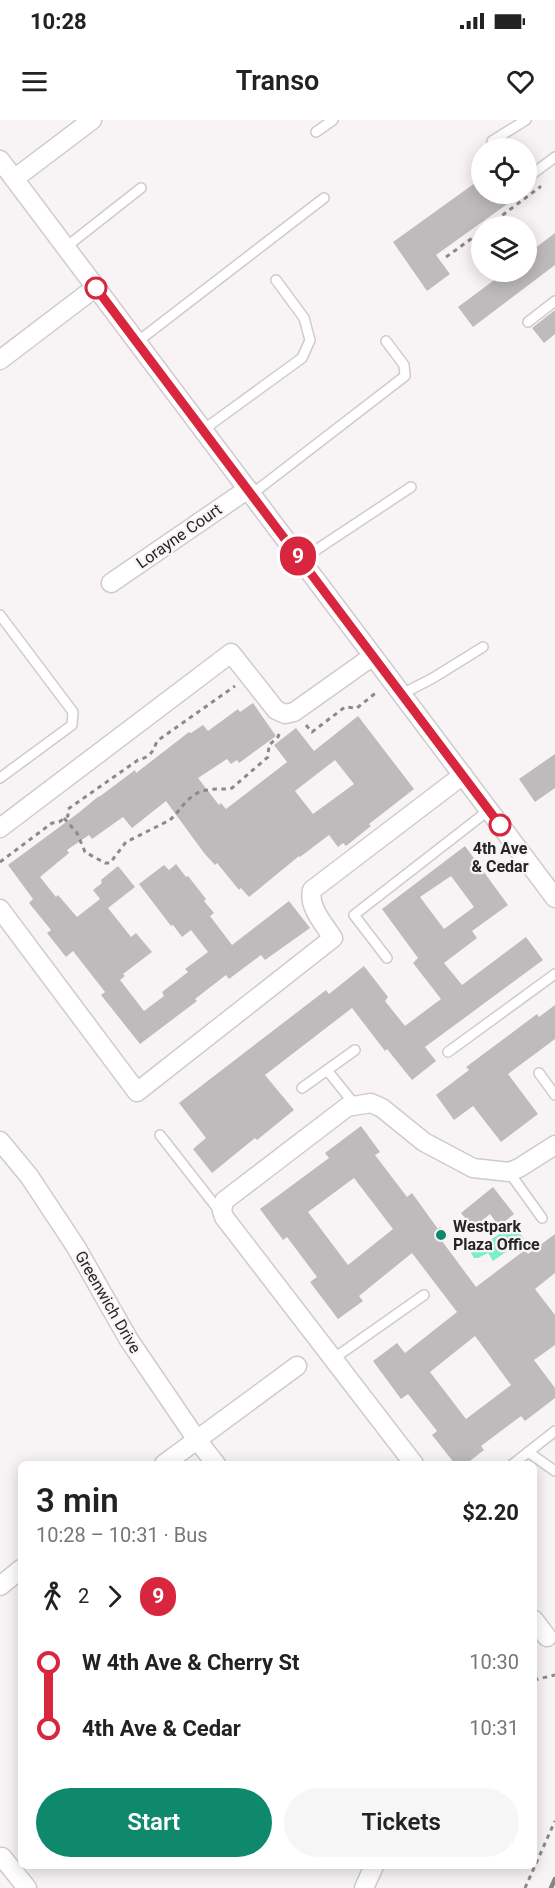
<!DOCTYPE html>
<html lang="en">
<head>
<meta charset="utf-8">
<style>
	body { margin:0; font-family:Roboto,sans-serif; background:#f6f6f6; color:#222; height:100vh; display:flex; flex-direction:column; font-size:22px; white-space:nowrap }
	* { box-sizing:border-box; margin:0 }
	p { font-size:20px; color:#767676 }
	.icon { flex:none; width:33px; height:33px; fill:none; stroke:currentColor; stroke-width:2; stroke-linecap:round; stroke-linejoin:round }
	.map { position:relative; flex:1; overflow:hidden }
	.sheet { position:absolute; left:18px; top:1341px; width:519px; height:408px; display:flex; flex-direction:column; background:#fff; border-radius:9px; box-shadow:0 3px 15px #0003 }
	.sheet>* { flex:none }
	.badge { padding:0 12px; border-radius:20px; font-size:21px; line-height:39px }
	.controls { position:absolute; left:471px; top:18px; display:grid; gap:12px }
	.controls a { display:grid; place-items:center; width:66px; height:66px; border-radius:50%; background:#fff; box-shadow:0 3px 15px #0003; font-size:30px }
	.map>.badge { position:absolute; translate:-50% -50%; box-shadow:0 0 0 3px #fff }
	.legs { display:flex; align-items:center; gap:9px; height:66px; padding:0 18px; font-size:20px }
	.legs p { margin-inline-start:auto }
	.head { display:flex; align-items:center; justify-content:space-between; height:102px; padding:0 18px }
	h1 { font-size:33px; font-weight:600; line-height:45px }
	.action { display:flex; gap:12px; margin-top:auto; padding:12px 18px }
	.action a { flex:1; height:69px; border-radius:36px; background:#0e896b; color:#fff; font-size:24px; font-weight:600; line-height:69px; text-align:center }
	.action a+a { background:#f6f6f6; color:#222 }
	ul { padding:0 18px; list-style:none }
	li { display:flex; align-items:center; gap:21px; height:66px; font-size:22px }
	li i { display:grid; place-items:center; width:9px; height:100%; margin:0 8px; background:currentColor }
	li i::after { content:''; width:15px; height:15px; margin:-8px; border:4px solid; border-radius:50%; background:#fff }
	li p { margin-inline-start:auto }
	li:first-child i { background:linear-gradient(#0000 50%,currentColor 0) }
	li:last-child i { background:linear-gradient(currentColor 50%,#0000 0) }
	.status { display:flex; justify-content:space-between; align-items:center; height:42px; padding:0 30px; background:#fff; direction:ltr }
	.status svg { height:16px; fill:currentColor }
	header { display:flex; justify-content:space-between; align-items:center; height:78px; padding:0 18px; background:#fff; font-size:27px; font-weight:600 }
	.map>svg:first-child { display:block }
</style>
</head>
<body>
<div class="status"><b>10:28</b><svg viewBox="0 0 49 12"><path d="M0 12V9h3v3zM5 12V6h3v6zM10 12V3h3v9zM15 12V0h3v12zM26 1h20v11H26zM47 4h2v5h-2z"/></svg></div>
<header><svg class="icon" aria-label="menu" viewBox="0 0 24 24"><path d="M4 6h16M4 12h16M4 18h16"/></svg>Transo<svg class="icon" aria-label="heart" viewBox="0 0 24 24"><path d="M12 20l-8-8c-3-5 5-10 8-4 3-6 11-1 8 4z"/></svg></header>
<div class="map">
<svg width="555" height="1768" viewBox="0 0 555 1768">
	<rect width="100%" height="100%" fill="#f8f4f6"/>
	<path fill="#7cefca" d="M513 1104 524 1119 493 1141 488 1133 478 1138H474L471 1133 472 1127 477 1125 482 1126Z"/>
	<path fill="#bfbbbd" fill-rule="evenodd" d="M482 58V74H521L436 135 450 154 427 171 393 122Z
		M555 113V145L473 207 458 187 505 152H526V135Z
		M555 190V214L544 223 532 208Z
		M253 583 276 616 239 643 237 640 231 644 227 639 198 658 219 685 221 683 226 689 287 642 274 625 296 608 314 631 358 596 414 669 369 704 371 706 346 726 343 723 338 727 329 715 300 737 299 736 249 777 241 768 239 770 217 743 215 745 204 733 166 681 132 708 123 697 92 719 89 715 67 730 69 733 40 757 56 777 58 775 77 797 100 779 93 770 102 763 101 760 118 746 135 767 108 788 131 817 136 813 152 832 123 854 125 856 120 860 144 891 164 876 162 872 188 852 185 849 208 832 191 810 182 817 173 805 171 806 139 764 164 745 169 750 176 744 186 757 188 756 206 779 204 781 214 793 210 796 232 825 289 781 310 808 265 840 261 835 229 859 226 855 195 879 197 881 140 924 101 875 105 872 73 831 66 837 47 813 51 810 29 783 33 779 8 745 77 694 99 676V677L135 650 136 653 189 612 191 613 203 605 208 611 238 589 240 592ZM335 640 354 664 313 694 295 671Z
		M555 634V668L535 682 519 659Z
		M465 726 508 785 472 811 477 818 444 843 462 865 526 817 543 840 425 927 436 941 412 960 387 929 385 931 352 888 265 955 294 990 257 1020 255 1018 212 1053 193 1029 206 1018 179 983 326 870 329 874 364 846 388 877 385 881 405 906 441 879 413 843 418 838 382 789ZM451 756 474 787 444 809 420 777Z
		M555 885V919L508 954 538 994 501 1022 473 986 454 1000 436 975 469 950 466 947 537 894 539 897Z
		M361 1006 380 1032 375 1035 407 1077 412 1073 438 1109 440 1107 448 1117 442 1121 476 1167 525 1130 528 1134 555 1114V1153L535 1169 555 1195V1225L534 1240 555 1268V1278L525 1301 521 1296 481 1326 484 1330 466 1344H455L432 1315 437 1311 408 1274 401 1279 373 1241 397 1223 405 1233 457 1192 412 1133 359 1176 363 1181 338 1199 310 1162 317 1157 287 1117 283 1120 260 1089 329 1038 325 1033ZM354 1058 393 1109 348 1145 308 1092ZM475 1216 511 1265 466 1299 430 1252Z
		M493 1067 514 1094 499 1106 490 1094 473 1108 461 1093Z"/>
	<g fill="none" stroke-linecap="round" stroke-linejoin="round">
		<g stroke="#cfcbcd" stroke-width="12">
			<path id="service" d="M316 12 333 0
				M492 21 526 0
				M531 55 555 37
				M66 127 141 68
				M528 202 555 181
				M137 222 324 78
				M203 310 302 238 310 220 304 198 276 160
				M252 374 405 256 404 245 386 221
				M301 440 411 367
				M0 495 73 592 72 605 0 658
				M402 574 433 558 483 527
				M387 838 354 795 489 690
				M448 932 555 854
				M327 950 355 985
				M539 953 555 975
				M302 968 355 930
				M160 1015 221 1093
				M509 1052 542 1098
				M333 1239 424 1175
				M528 1332 555 1351
				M513 1344 555 1311"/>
		</g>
		<g stroke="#cfcbcd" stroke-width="21">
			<path id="minor" d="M0 40 555 778
				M14 59 92 0
				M0 240 96 167
				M111 463 248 369
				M0 708 231 533 276 590 285 594 294 592 373 536
				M0 789 137 972 333 818C324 804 308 787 312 770L463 655
				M0 1021 29 1056 76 1127 129 1220 197 1320 216 1344
				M164 1344 297 1246
				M414 1344 224 1097 222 1091 224 1081 347 987 371 983 382 988 424 1022 473 1048 509 1052 519 1048 555 1025
				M0 1466 21 1449
				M534 1500 547 1517
				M2 1737 27 1768
				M364 1768 374 1746"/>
		</g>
		<path stroke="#8b898a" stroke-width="3" stroke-dasharray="4.5 4.5" stroke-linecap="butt" d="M488 106 540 67 539 66
			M446 137 482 111
			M306 605 312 612 345 587 357 588 378 571
			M64 698 77 713 85 732 105 743H110L126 722 170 700C182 689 189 672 208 670 216 668 224 670 232 668L268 637 269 625 278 617 280 611
			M0 742 52 703 59 702 68 696V689L138 640C150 637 153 632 157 621L235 566
			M534 1560 555 1555
			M525 1768 555 1701"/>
		<use href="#service" stroke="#fff" stroke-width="9"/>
		<use href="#minor" stroke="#fff" stroke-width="18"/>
		<path stroke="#868485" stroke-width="4.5" d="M551 1768 555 1759"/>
	</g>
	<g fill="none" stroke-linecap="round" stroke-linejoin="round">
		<g stroke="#fff" stroke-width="14">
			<path id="line-1" d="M96 168 500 705"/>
		</g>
		<use href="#line-1" stroke="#d7263d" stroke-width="9"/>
	</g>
	<g fill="#fff" stroke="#d7263d" stroke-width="3">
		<circle cx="96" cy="168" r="10"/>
		<circle cx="500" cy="705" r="10"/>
	</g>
	<circle fill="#0e896b" stroke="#f8f4f6" stroke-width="2" cx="441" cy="1115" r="6"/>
	<g text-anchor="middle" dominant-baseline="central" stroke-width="4.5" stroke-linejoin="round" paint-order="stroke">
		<g font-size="16" fill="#262525" stroke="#f8f4f6">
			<text transform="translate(179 416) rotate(-35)">Lorayne Court</text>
			<text transform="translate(108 1182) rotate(60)">Greenwich Drive</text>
		</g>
		<g font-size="16" font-weight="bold" fill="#262525" stroke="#f8f4f6">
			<text x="500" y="728">4th Ave<tspan x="500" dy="18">&amp; Cedar</tspan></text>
		</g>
		<g font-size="16" font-weight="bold" fill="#262525" stroke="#f8f4f6" text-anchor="start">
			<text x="453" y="1106">Westpark<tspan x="453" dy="18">Plaza Office</tspan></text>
		</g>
	</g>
</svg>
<div class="controls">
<a><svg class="icon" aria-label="locate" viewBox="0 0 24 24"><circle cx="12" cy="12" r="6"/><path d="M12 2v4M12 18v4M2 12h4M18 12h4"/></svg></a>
<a><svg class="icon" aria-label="layers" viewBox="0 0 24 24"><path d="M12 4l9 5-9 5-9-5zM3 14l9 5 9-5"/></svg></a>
</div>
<b class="badge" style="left:298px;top:436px;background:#d7263d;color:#fff">9</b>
<section class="sheet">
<div class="head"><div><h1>3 min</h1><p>10:28 – 10:31 · Bus</p></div><b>$2.20</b></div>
<div class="legs"><svg class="icon" aria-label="walk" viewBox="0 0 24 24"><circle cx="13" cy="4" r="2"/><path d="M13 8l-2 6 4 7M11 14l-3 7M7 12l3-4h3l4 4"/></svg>2<svg class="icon" aria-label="forward" viewBox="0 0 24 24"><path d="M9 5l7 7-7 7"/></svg><b class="badge" style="background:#d7263d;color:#fff">9</b></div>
<ul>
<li><i style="color:#d7263d"></i><b>W 4th Ave &amp; Cherry St</b><p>10:30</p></li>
<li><i style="color:#d7263d"></i><b>4th Ave &amp; Cedar</b><p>10:31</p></li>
</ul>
<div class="action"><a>Start</a><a>Tickets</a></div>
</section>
</div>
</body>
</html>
